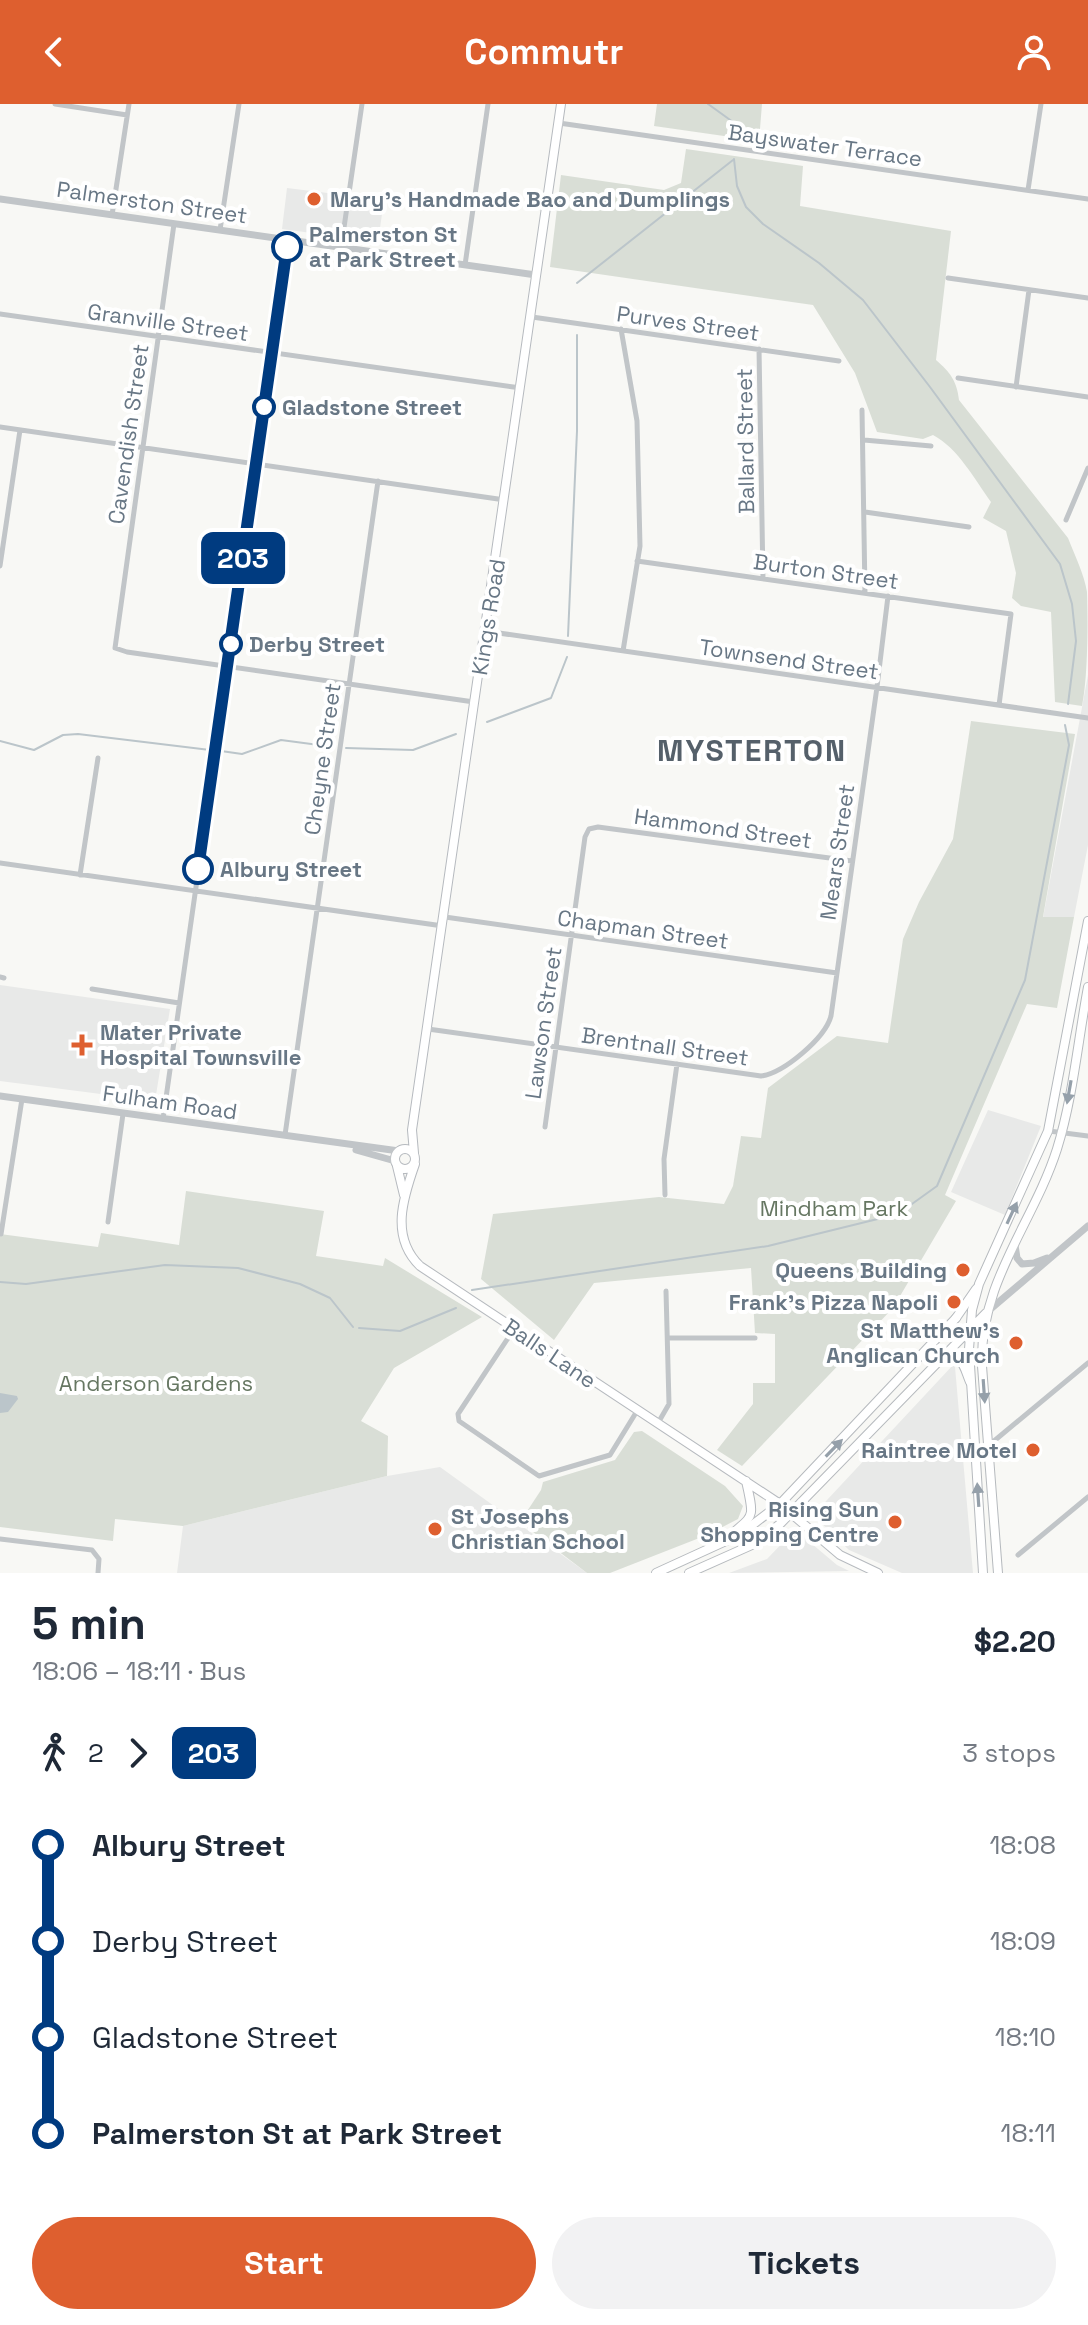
<!DOCTYPE html>
<html lang="en">
<head>
<meta charset="utf-8">
<style>
	body { margin:0; font-family:"Space Grotesk",sans-serif; background:#f2f2f3; color:#1f2937; height:100vh; display:flex; flex-direction:column; font-size:30px; white-space:nowrap }
	* { box-sizing:border-box; margin:0 }
	p { font-size:26px; color:#747a83 }
	.icon { flex:none; width:44px; height:44px; fill:none; stroke:currentColor; stroke-width:2; stroke-linecap:round; stroke-linejoin:round }
	.map { position:relative; height:1469px; overflow:hidden }
	.drawer { display:flex; flex-direction:column; background:#fff; flex:1 }
	.drawer>* { flex:none }
	.badge { padding:0 16px; border-radius:12px; font-size:28px; line-height:52px }
	.map>.badge { position:absolute; translate:-50% -50%; box-shadow:0 0 0 4px #fff }
	.legs { display:flex; align-items:center; gap:12px; height:88px; padding:0 32px; font-size:26px }
	.legs p { margin-inline-start:auto }
	.headline { display:flex; align-items:center; justify-content:space-between; height:136px; padding:0 32px }
	h1 { font-size:44px; font-weight:800; line-height:60px }
	.cta { display:flex; gap:16px; margin-top:auto; padding:16px 32px }
	.cta a { flex:1; height:92px; border-radius:48px; background:#de5f2f; color:#fff; font-size:32px; font-weight:800; line-height:92px; text-align:center }
	.cta a+a { background:#f2f2f3; color:#1f2937 }
	ul { padding:0 32px; list-style:none }
	li { display:flex; align-items:center; gap:28px; height:96px; font-size:30px }
	li i { display:grid; place-items:center; width:12px; height:100%; margin:0 10px; background:currentColor }
	li i::after { content:''; width:20px; height:20px; margin:-10px; border:6px solid; border-radius:50%; background:#fff }
	li p { margin-inline-start:auto }
	li:first-child i { background:linear-gradient(#0000 50%,currentColor 0) }
	li:last-child i { background:linear-gradient(currentColor 50%,#0000 0) }
	header { display:flex; justify-content:space-between; align-items:center; height:104px; padding:0 32px; background:#de5f2f; color:#fff; font-size:36px; font-weight:800 }
	.map>svg:first-child { display:block }
</style>
</head>
<body>
<header><svg class="icon" aria-label="back" viewBox="0 0 24 24"><path d="M15 5l-7 7 7 7"/></svg>Commutr<svg class="icon" aria-label="person" viewBox="0 0 24 24"><circle cx="12" cy="8" r="4"/><path d="M4 21q1-7 8-7t8 7"/></svg></header>
<div class="map">
<svg width="1088" height="1469" viewBox="0 0 1088 1469">
	<rect width="100%" height="100%" fill="#f8f8f5"/>
	<path fill="#e8e9e8" d="M287 84 384 96 378 138 282 125Z
		M1088 571V741L1074 813 1043 814Z
		M0 881 170 905 155 997 0 977Z
		M988 1006 1041 1022 1005 1111 951 1088Z
		M953 1261 955 1263 973 1469H902L849 1446 813 1411Z
		M440 1363 587 1469H177L183 1422 387 1372Z
		M792 1429H799L837 1461 849 1467 729 1469 767 1455Z"/>
	<path fill="#d9ded6" d="M657 0H762L759 37 654 22Z
		M686 45 803 62 800 102 951 127 936 256C950 268 957 277 959 296L1068 434C1075 452 1084 470 1087 488 1088 517 1088 573 1082 602L1055 598 1051 508 1021 502 1012 494 1016 469 1006 427 983 414 991 398C975 376 958 344 933 331L923 335 877 328 855 269 813 201 550 163 561 71 664 86 681 79Z
		M971 617 1075 630 1043 813H1074L1057 904 1027 900 945 1091 956 1097 893 1204 742 1362 717 1346 753 1300V1279H775V1230L755 1229 751 1164 594 1179 554 1236 481 1175 493 1110 659 1093 724 1100 733 1082 741 1032 761 1034 768 984 837 932 888 939 903 835 919 798 953 735Z
		M186 1087 324 1107 316 1152 383 1162 385 1154 482 1213 394 1264 361 1317 388 1332 387 1372 183 1422 115 1415 113 1437 0 1423V1130L98 1143 101 1129 179 1141Z
		M642 1327 725 1382 743 1402 738 1415 707 1431 610 1469H587L520 1418 541 1386 543 1378 615 1356 634 1328Z"/>
	<path fill="#bbc5ca" d="M0 1289 17 1292 18 1295 8 1308 0 1309Z"/>
	<g fill="none" stroke-linecap="round" stroke-linejoin="round">
		<path stroke="#bbc5ca" stroke-width="2" d="M708 0 733 18 737 33
			M734 55 737 82 746 103 763 120 819 159 863 196 930 283 1060 460 1072 500 1076 537 1068 600
			M577 179 733 56
			M568 532 577 327V231
			M487 618 551 594 567 553
			M0 637 34 646 63 631 78 630 210 646
			M346 644 413 646 456 630
			M221 647 242 650 281 636 334 643
			M0 1178 26 1180 165 1161 238 1164 300 1180 330 1194 353 1223
			M472 1186 768 1142 898 1110 937 1082 1025 876 1069 641 1065 621
			M359 1224 400 1227 456 1204"/>
		<g stroke="#b6babf" stroke-width="10">
			<path id="secondary" d="M395 1055a10 10 0 1 1 20 0a10 10 0 1 1-20 0Z
				M414 1049 412 1026 561 0
				M415 1060C403 1094 390 1133 420 1162L780 1400 840 1451 878 1469
				M397 1062 404 1091
				M956 1214 976 1185
				M940 1255C964 1252 962 1258 970 1278
				M723 1438C753 1409 756 1420 746 1377"/>
		</g>
		<g stroke="#b6babe" stroke-width="10">
			<path id="primary" d="M656 1469 739 1431 780 1400 956 1214
				M689 1469 754 1440 780 1420 986 1209
				M983 1469 969 1245 972 1206 979 1180 1048 1027 1088 817
				M998 1469 982 1262C979 1178 1033 1120 1057 1045 1073 994 1078 936 1088 883"/>
		</g>
		<path stroke="#c1c5c8" stroke-width="5" d="M55 0 127 11
			M559 19 1088 95
			M1028 86 1041 0
			M112 111 129 0
			M174 120 115 544 127 548 474 598
			M220 126 239 0
			M341 144 362 0
			M465 161 488 0
			M948 174 1088 194
			M0 210 521 284
			M532 213 839 257
			M621 225 637 317 640 442 623 547
			M759 245 763 475
			M958 274 1088 293
			M1016 283 1029 186
			M862 306 865 489
			M0 323 505 396
			M864 336 931 342
			M865 408 969 423
			M1066 416 1088 364
			M637 457 1011 510 999 601
			M0 462 20 326
			M485 527 1088 614
			M0 759 443 822
			M80 771 98 654
			M445 813 837 869
			M0 873 4 874
			M92 885 179 899
			M428 925 761 972C784 969 825 934 831 912L877 583 888 492
			M163 1015 288 136
			M545 1023 585 733 589 725 598 723 852 757
			M1049 1027 1088 1032
			M285 1031 378 377
			M665 1091 664 1055 677 960
			M108 1118 123 1010
			M1 1130 22 995
			M514 1225 458 1310 459 1317 539 1372 610 1351 637 1307
			M668 1234H755
			M658 1319 669 1300 666 1187
			M976 1343 988 1342 1088 1259
			M0 1435 92 1446 99 1455 98 1469
			M1018 1451 1088 1393"/>
		<path stroke="#c1c5c8" stroke-width="7" d="M0 95 536 171
			M0 992 399 1047
			M356 1046 395 1057
			M1015 1141 1017 1154 1022 1160 1034 1159 1047 1154
			M987 1208 1088 1122"/>
		<use href="#secondary" stroke="#fff" stroke-width="8"/>
		<use href="#primary" stroke="#fff" stroke-width="8"/>
	</g>
	<defs><path id="oneway-solid" d="M-6-.8H1V-3.2L6.5 0L1 3.2V.8H-6Z" transform="scale(2)"/></defs>
	<g fill="#95a0aa">
		<use href="#oneway-solid" transform="translate(1069 988) rotate(100)"/>
		<use href="#oneway-solid" transform="translate(1012 1109) rotate(-65)"/>
		<use href="#oneway-solid" transform="translate(984 1287) rotate(86)"/>
		<use href="#oneway-solid" transform="translate(834 1344) rotate(-46)"/>
		<use href="#oneway-solid" transform="translate(978 1391) rotate(-94)"/>
	</g>
	<g fill="none" stroke-linecap="round" stroke-linejoin="round">
		<g stroke="#fff" stroke-width="18">
			<path id="line-1" d="M198 765 287 143"/>
		</g>
		<use href="#line-1" stroke="#003b80" stroke-width="12"/>
	</g>
	<g fill="#de5f2f" stroke="#fff" stroke-width="3">
		<circle cx="314" cy="95" r="8"/>
		<path d="M78 929h8v8h8v8h-8v8h-8v-8h-8v-8h8z"/>
		<circle cx="963" cy="1166" r="8"/>
		<circle cx="954" cy="1198" r="8"/>
		<circle cx="1016" cy="1239" r="8"/>
		<circle cx="1033" cy="1346" r="8"/>
		<circle cx="895" cy="1418" r="8"/>
		<circle cx="435" cy="1425" r="8"/>
	</g>
	<g fill="#fff" stroke="#003b80" stroke-width="4">
		<circle cx="287" cy="143" r="14"/>
		<circle cx="264" cy="303" r="10"/>
		<circle cx="231" cy="540" r="10"/>
		<circle cx="198" cy="765" r="14"/>
	</g>
	<g text-anchor="middle" dominant-baseline="central" stroke-width="8" stroke-linejoin="round" paint-order="stroke">
		<g font-size="22" fill="#687785" stroke="#fff">
			<text transform="translate(825 41) rotate(8)">Bayswater Terrace</text>
			<text transform="translate(152 98) rotate(8)">Palmerston Street</text>
			<text transform="translate(168 218) rotate(8)">Granville Street</text>
			<text transform="translate(688 219) rotate(8)">Purves Street</text>
			<text transform="translate(128 330) rotate(-82)">Cavendish Street</text>
			<text transform="translate(745 337) rotate(-91)">Ballard Street</text>
			<text transform="translate(826 467) rotate(8)">Burton Street</text>
			<text transform="translate(488 513) rotate(-81)">Kings Road</text>
			<text transform="translate(789 555) rotate(8)">Townsend Street</text>
			<text transform="translate(322 655) rotate(-82)">Cheyne Street</text>
			<text transform="translate(723 724) rotate(8)">Hammond Street</text>
			<text transform="translate(837 748) rotate(-82)">Mears Street</text>
			<text transform="translate(643 825) rotate(8)">Chapman Street</text>
			<text transform="translate(543 919) rotate(-82)">Lawson Street</text>
			<text transform="translate(665 942) rotate(8)">Brentnall Street</text>
			<text transform="translate(170 998) rotate(8)">Fulham Road</text>
			<text transform="translate(550 1249) rotate(34)">Balls Lane</text>
		</g>
		<g font-size="22" font-weight="bold" fill="#687785" stroke="#fff" text-anchor="end">
			<text x="330" y="95" text-anchor="start">Mary's Handmade Bao and Dumplings</text>
			<text x="100" y="928" text-anchor="start">Mater Private<tspan x="100" dy="25">Hospital Townsville</tspan></text>
			<text x="947" y="1166">Queens Building</text>
			<text x="938" y="1198">Frank's Pizza Napoli</text>
			<text x="1000" y="1226">St Matthew's<tspan x="1000" dy="25">Anglican Church</tspan></text>
			<text x="1017" y="1346">Raintree Motel</text>
			<text x="879" y="1405">Rising Sun<tspan x="879" dy="25">Shopping Centre</tspan></text>
			<text x="451" y="1412" text-anchor="start">St Josephs<tspan x="451" dy="25">Christian School</tspan></text>
		</g>
		<g font-size="22" font-weight="bold" fill="#687785" stroke="#fff" text-anchor="start">
			<text x="309" y="130">Palmerston St<tspan x="309" dy="25">at Park Street</tspan></text>
			<text x="282" y="303">Gladstone Street</text>
			<text x="249" y="540">Derby Street</text>
			<text x="220" y="765">Albury Street</text>
		</g>
		<g font-size="22" fill="#667762" stroke="#fff">
			<text x="834" y="1104">Mindham Park</text>
			<text x="156" y="1279">Anderson Gardens</text>
		</g>
		<g font-size="30" font-weight="bold" letter-spacing="2" fill="#55606a" stroke="#fff">
			<text x="752" y="646">MYSTERTON</text>
		</g>
	</g>
</svg>
<b class="badge" style="left:243px;top:454px;background:#003b80;color:#fff">203</b>
</div>
<section class="drawer">
<div class="headline"><div><h1>5 min</h1><p>18:06 – 18:11 · Bus</p></div><b>$2.20</b></div>
<div class="legs"><svg class="icon" aria-label="walk" viewBox="0 0 24 24"><circle cx="13" cy="4" r="2"/><path d="M13 8l-2 6 4 7M11 14l-3 7M7 12l3-4h3l4 4"/></svg>2<svg class="icon" aria-label="forward" viewBox="0 0 24 24"><path d="M9 5l7 7-7 7"/></svg><b class="badge" style="background:#003b80;color:#fff">203</b><p>3 stops</p></div>
<ul>
<li><i style="color:#003b80"></i><b>Albury Street</b><p>18:08</p></li>
<li><i style="color:#003b80"></i><span>Derby Street</span><p>18:09</p></li>
<li><i style="color:#003b80"></i><span>Gladstone Street</span><p>18:10</p></li>
<li><i style="color:#003b80"></i><b>Palmerston St at Park Street</b><p>18:11</p></li>
</ul>
<div class="cta"><a>Start</a><a>Tickets</a></div>
</section>
</body>
</html>
